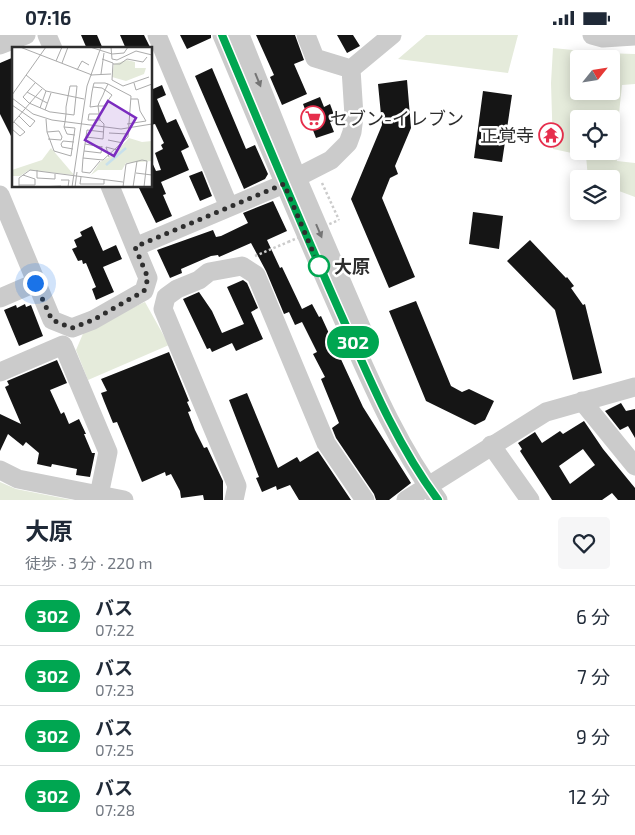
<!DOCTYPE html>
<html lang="ja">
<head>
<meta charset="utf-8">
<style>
	body { margin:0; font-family:"Exo 2","Noto Sans JP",sans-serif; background:#f6f6f7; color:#1f2937; height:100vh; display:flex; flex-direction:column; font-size:19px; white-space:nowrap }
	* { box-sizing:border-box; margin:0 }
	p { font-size:16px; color:#747a83 }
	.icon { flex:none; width:28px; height:28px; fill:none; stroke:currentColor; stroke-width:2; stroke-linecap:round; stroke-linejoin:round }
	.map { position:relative; height:465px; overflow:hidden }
	.details { display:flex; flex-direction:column; background:#fff; flex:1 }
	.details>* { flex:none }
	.badge { padding:0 10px; border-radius:16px; font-size:18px; line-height:32px }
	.needle { width:32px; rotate:60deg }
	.buttons { position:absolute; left:570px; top:15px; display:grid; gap:10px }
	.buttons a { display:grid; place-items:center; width:50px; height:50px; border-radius:5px; background:#fff; box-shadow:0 2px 12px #0003; font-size:25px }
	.you { position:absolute; width:25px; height:25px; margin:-12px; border:4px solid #fff; border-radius:50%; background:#1a73e8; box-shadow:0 0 0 8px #1a73e833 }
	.map>.badge { position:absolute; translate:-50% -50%; box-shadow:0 0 0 2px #fff }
	.round { display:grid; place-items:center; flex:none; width:52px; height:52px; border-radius:5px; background:#f6f6f7 }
	.overview { display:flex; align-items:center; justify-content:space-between; height:85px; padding:0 25px }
	h1 { font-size:24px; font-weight:700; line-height:38px }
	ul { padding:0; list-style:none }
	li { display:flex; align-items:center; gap:15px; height:60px; padding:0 25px; border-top:1px solid #e0e1e3 }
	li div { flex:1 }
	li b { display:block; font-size:19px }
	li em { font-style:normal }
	li .badge { min-width:55px; font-weight:700; text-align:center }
	.status { display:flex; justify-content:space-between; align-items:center; height:35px; padding:0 25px; background:#fff; direction:ltr }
	.status svg { height:14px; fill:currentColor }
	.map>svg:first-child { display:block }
</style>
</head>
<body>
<div class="status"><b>07:16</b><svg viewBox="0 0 49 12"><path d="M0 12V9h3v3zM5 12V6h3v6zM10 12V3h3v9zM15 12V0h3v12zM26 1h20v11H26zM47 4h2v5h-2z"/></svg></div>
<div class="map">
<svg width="635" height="465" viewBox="0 0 635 465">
	<rect width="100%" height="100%" fill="#fff"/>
	<path fill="#e5ebdb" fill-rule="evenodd" d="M426 0H518L508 38 398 24Z
		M553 13 603 18 635 19V49L622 50 615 117 617 126 635 128V162L611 153V144L588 143 586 121 553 114 551 48ZM579 24H611V56H579ZM579 84H611V116H579Z
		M145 267 169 310 88 345 76 315 85 294Z
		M0 447 16 454 72 465H0Z"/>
	<path fill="#151515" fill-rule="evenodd" d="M81 0H97L103 14H87Z
		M120 0H144L151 14H126Z
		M180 0H211V3L187 14Z
		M256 0H295L304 25 294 29 307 59 282 70 270 42 274 40Z
		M337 0H353L360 11 347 18Z
		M14 22V107L0 79V28Z
		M212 33 246 114 255 110 268 139 265 144 244 154 195 41Z
		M407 45 411 93 395 131 398 139 390 143 382 163 415 242 389 253 351 164 382 90 378 49Z
		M162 50 166 60 157 64 167 88 176 84 189 112 181 116 189 135 161 147 166 159 163 160 172 181 156 188 138 151H151V125L156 136 161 135 155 118 163 114 161 110 164 108 155 89 151 90V51L153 54Z
		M483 56 512 60 502 127 474 123Z
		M320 62 324 72 330 69 336 85 330 87 334 97 316 103 303 69Z
		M202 136 212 161 200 166 189 141Z
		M273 166 287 196 267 205 280 233 282 232 302 274 312 269 319 282 321 281 363 372 411 448 389 465H376L374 459 336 403 332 393 339 388 321 344 325 342 313 319 317 317 302 287 295 290 289 277 284 279 266 236 251 208 219 222 218 220 211 221 181 234 182 238 170 243 157 215 213 195 216 202 221 201 248 188 243 178Z
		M473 177 503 181 499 214 469 209Z
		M92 191 103 216 116 210 122 224 103 232 114 257 96 265 92 254 96 252 86 228 83 229 82 225 78 226 72 214 77 212 74 205 82 201 80 197Z
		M530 205 566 243 567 242 574 251 571 253 583 270 585 269 602 338 573 345 555 275 507 226Z
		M243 245 247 248 258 273 251 277 263 304 236 316 232 308 212 317 210 313 207 314 183 264 199 257 212 276 222 298 244 289 227 252Z
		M416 266 451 351 462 357 469 354 494 366 485 385 475 390 426 366 389 276Z
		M25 269 26 272 31 270 43 301 19 311 4 275 16 270 17 273Z
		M169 317 189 366 187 367 191 376 188 377 195 395 204 413 207 412 223 446V465H204L203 460 181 463 180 456 171 439 166 441 165 437 142 447 117 387 113 388 104 366 101 358 107 356 101 344Z
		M57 325 67 348 50 355 61 379 64 377 69 389 79 384 86 399H84L92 418H95L90 442 76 440 77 434 52 429 51 432 37 429 39 418 26 407 23 411 8 399 0 416V379L21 389 5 352 9 350 7 346Z
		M247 358 278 433 297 422 300 427 318 416 351 465H299L290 450 277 455 276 451 262 457 256 443 259 442 229 365Z
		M621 368 626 376 635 374V403L628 391 620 395 605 376Z
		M584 386 603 414 635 453V465H618L612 458 602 465H552L520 416 522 414 518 408 535 397 542 408 560 396 563 399ZM583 414 595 430 570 449 559 431Z"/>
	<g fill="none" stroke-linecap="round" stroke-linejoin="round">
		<path stroke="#cbcbcb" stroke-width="2.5" stroke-dasharray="2.5 2.5" stroke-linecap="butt" d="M322 148 339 185
			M255 221 288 207"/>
		<path stroke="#cbcbcb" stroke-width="19" d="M47 0 53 14
			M157 0 229 172
			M222 0C262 95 301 190 343 284 370 345 397 410 438 465
			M240 0 297 143 367 306
			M306 0 315 23 351 34
			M592 0 603 3 635 1
			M0 10 26 0
			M110 151 135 212 284 149 331 125 348 108 352 97 354 81 351 34 392 0
			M0 160 52 285 72 293 93 285 144 256 148 243 135 212
			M0 263 35 248
			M0 337 63 310 108 417 99 460
			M582 366 635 431
			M491 410 530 465
			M0 435 18 444 124 465
			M234 465 237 451 163 274 166 262 177 254 199 245 209 237 242 231 256 240 326 408 365 465
			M406 465 546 377 635 352"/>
		<path stroke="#cbcbcb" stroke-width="2.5" stroke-dasharray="2.5 2.5" stroke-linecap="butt" d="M288 207 339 185"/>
	</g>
	<defs><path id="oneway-solid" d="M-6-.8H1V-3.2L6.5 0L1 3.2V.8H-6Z" transform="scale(1.25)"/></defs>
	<g fill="#757575">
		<use href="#oneway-solid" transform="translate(258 45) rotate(68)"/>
		<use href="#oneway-solid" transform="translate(319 196) rotate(67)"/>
	</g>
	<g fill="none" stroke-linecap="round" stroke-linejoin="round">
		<g stroke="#fff" stroke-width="11">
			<path id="line" d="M222 0C262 95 301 190 343 284 370 345 397 410 438 465"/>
		</g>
		<use href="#line" stroke="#00a651" stroke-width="8"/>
		<path stroke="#2e2e2e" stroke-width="5" stroke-dasharray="0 9" d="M35 248 52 285 72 293 93 285 144 256 148 243 135 212 284 149 319 231"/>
	</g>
	<defs>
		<g id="supermarket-ring" transform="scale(1.25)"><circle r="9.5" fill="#fff" stroke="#e62e4c" stroke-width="1.5"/><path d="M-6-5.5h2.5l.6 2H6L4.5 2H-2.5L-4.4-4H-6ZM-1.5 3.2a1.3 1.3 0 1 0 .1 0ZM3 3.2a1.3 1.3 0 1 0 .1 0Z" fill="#e62e4c"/></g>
		<g id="temple-ring" transform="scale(1.25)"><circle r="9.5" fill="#fff" stroke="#e62e4c" stroke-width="1.5"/><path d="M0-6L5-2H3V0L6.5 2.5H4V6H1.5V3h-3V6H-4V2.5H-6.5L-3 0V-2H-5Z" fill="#e62e4c"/></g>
	</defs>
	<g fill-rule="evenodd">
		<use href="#supermarket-ring" x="313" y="83"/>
		<use href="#temple-ring" x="551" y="100"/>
	</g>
	<circle fill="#fff" stroke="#00a651" stroke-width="2.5" cx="319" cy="231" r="10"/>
	<g text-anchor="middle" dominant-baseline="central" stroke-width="5" stroke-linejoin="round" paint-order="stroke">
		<g font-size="18" fill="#2e2e2e" stroke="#fff" text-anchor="start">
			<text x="330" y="83">セブン-イレブン</text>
			<text x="534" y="100" text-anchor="end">正覚寺</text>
		</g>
		<g font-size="18" font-weight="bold" fill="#2e2e2e" stroke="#fff" text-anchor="start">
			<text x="334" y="231">大原</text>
		</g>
	</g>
	<g transform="translate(12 12)">
		<rect width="140" height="140" fill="#fff"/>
		<path d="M115 13 123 15V21H134L132 27 114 34 100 30 102 17ZM117 91 130 95 140 94V114L114 116 110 123H86L79 128 88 115 101 108ZM39 101 62 128 17 123 8 129H0V123L30 113Z" fill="#e5ebdb"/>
		<path fill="none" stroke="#c7e0ec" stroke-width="2.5" d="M94 118 114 101"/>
		<path fill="none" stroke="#ababab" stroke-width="1" d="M8 0 80 28M78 0 100 7 112 6 116 0M99 0 100 12 105 13 124 4 140 8M90 12 101 16 100 33 111 39 137 30M44 14 50 0M50 16 56 0M101 17H108L115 12 131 15 135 10M65 23 70 14 77 18M89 27 92 6M14 28 34 44 72 52M79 28 99 27M23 36 11 50 17 56 38 65H39L54 67 62 68 65 39H58L54 60V67L53 75 52 80 55 87 63 88M122 36 124 43 140 37M81 40 90 41 96 45 100 48 92 59H86L78 60 79 52 80 45 81 40 82 36H93L96 37 119 49 116 90 91 113 71 111 74 90 91 92 92 77 88 73 86 59 87 56 91 48 93 43 96 37M15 45 35 56M0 48 34 0M0 51 21 67 40 73 109 82 140 77M0 58 23 74 18 80 7 69M28 61 34 44M33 63 39 46M87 67H77L76 73H88M34 72 35 85 42 104 59 109 63 81 52 80M0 77 30 42M115 77 134 74 128 64 126 52H119M0 82 8 89 13 85 2 75M35 85 47 84 50 90 49 93 36 92M97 86 116 87M74 90 75 83 92 85M96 93 111 96M73 97 90 100M61 102 50 100 49 97 51 94 62 95M72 104 89 106 90 99M97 110 94 100 105 103M71 111 70 125 78 126 88 114M25 123V131L43 132V127M124 126 140 128M69 130 68 137H92V132M49 133H57L56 140M7 138H23V132L11 128M7 140V131L18 123 111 135M25 140 49 139M60 140 75 39 89 0M63 140 65 125M111 140 114 117 130 113 135 114 132 140M121 140 125 114"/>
		<path fill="#7b2cbf" fill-opacity="0.15" stroke="#7b2cbf" stroke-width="2.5" d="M96 54 124 71 102 109 73 93Z"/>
		<rect width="140" height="140" fill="none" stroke="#2e2e2e" stroke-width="2.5"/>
	</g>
</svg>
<div class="buttons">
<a><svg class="needle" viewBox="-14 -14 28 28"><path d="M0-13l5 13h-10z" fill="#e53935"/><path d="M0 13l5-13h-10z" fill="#747a83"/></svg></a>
<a><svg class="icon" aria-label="locate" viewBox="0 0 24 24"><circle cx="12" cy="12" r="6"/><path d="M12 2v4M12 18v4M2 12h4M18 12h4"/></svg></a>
<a><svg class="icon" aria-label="layers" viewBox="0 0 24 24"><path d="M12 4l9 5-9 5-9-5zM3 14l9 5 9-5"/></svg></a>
</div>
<div class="you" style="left:35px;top:248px"></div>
<b class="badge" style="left:353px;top:307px;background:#00a651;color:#fff">302</b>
</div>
<section class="details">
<div class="overview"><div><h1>大原</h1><p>徒歩 · 3 分 · 220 m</p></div><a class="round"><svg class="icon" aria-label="heart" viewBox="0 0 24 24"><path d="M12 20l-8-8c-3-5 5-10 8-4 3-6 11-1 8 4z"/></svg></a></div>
<ul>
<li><span class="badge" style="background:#00a651;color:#fff">302</span><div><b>バス</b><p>07:22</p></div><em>6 分</em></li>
<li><span class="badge" style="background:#00a651;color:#fff">302</span><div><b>バス</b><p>07:23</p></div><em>7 分</em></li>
<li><span class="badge" style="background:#00a651;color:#fff">302</span><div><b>バス</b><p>07:25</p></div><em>9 分</em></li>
<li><span class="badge" style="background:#00a651;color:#fff">302</span><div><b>バス</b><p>07:28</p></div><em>12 分</em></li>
</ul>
</section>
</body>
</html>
